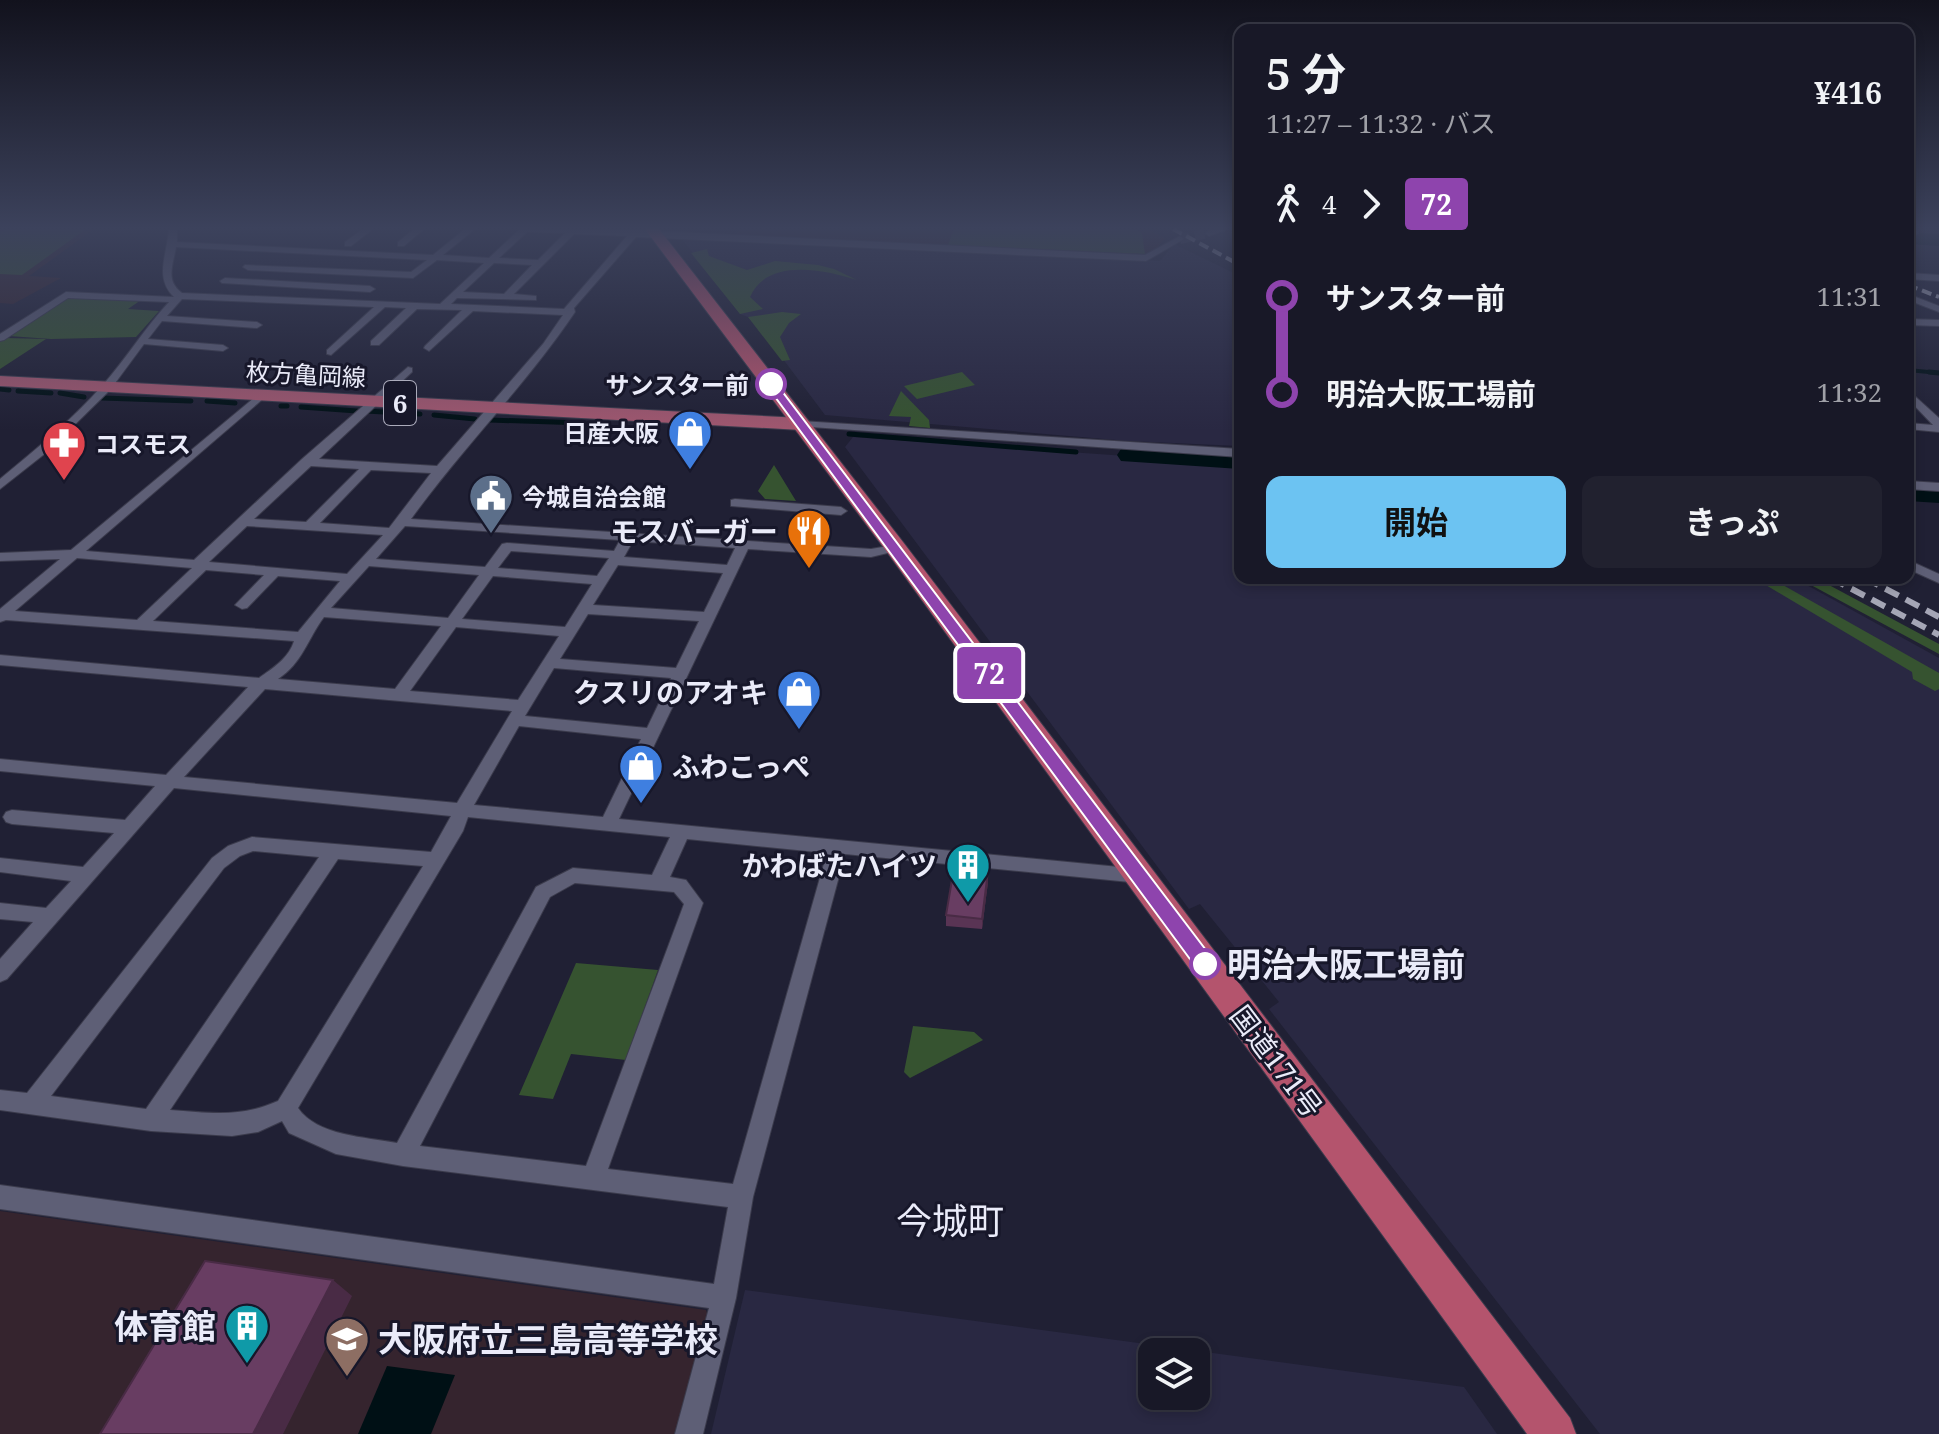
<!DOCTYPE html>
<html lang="ja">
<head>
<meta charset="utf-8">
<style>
	body { margin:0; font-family:"Noto Serif","Noto Sans JP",serif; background:#21212f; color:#f1f3f6; height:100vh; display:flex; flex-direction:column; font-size:30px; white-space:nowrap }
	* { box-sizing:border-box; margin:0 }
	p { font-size:26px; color:#9fa0a7 }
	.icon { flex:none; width:44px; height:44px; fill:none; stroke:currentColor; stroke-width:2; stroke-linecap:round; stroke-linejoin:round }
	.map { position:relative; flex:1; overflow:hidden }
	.sheet { position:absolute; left:1234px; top:24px; width:680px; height:560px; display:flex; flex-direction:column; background:#181827; border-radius:16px; box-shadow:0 4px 12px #0003,0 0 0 2px #363744 }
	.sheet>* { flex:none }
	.badge { padding:0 16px; border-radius:6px; font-size:28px; line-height:52px }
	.fabs { position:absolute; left:1138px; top:1338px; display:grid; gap:16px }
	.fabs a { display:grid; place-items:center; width:72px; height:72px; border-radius:16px; background:#181827; box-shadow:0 4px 12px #0003,0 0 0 2px #363744; font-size:40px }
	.map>.badge { position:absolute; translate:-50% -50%; box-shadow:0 0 0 4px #fff }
	.legs { display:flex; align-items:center; gap:12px; height:88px; padding:0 32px; font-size:26px }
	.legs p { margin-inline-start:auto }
	.head { display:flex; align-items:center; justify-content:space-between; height:136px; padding:0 32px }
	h1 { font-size:44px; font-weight:700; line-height:60px }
	.cta { display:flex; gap:16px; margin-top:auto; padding:16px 32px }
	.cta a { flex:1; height:92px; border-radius:16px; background:#6cc3f2; color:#111; font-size:32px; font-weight:700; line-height:92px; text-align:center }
	.cta a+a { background:#21212f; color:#f1f3f6 }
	ul { padding:0 32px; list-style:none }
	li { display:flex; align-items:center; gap:28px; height:96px; font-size:30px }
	li i { display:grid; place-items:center; width:12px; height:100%; margin:0 10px; background:currentColor }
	li i::after { content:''; width:20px; height:20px; margin:-10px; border:6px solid; border-radius:50%; background:#181827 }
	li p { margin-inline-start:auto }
	li:first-child i { background:linear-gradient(#0000 50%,currentColor 0) }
	li:last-child i { background:linear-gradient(currentColor 50%,#0000 0) }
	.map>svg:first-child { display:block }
</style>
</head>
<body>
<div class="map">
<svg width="1939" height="1434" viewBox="0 0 1939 1434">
	<rect width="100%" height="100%" fill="#202034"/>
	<path fill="#292842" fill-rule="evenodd" d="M681 238 1160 261 1174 244 1240 276V446L1128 441 825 415 765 335 748 317 740 314Z
		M853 437 1240 464V578H1794L1939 658V1434H1600L1269 1009 1279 1002 1200 904 1189 909 845 447Z
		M745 1290 1464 1387 1497 1434H711ZM1196 1352V1396H1152V1352Z"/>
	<path fill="#35242e" d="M0 229H94L29 276 61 278 13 304 0 303Z
		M740 229H1148L1165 238 1153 254 1145 256 736 235Z
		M0 1211 706 1310 710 1322 680 1434H0Z"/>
	<path fill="#365330" d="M6 229H86L22 275 0 274V232Z
		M954 229H1136L1142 233 1145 254 948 245Z
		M707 249 709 256 747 270 775 261 818 265 834 269 857 280C826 270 767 257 750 297L763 309 740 314 691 253Z
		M67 297 141 300 128 309 159 311 136 337 51 339 9 336Z
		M782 312 801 314 789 323 780 337 790 360 782 361 748 317Z
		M6 338 46 339 0 369V341Z
		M962 372 975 385 917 399 904 386Z
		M901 391 929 420 930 428 909 426 911 417 889 416Z
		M774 465 796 501 765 499 758 491Z
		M1754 578 1774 580 1939 673V689L1935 691 1913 679 1912 672Z
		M1798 578H1816L1939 644V654Z
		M576 963 658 970 626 1060 571 1054 553 1099 519 1095Z
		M913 1026 974 1032 983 1040 910 1078 904 1072Z"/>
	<path fill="#001015" d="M387 1366 455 1375 431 1434H358Z"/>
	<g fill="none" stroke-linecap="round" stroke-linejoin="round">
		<path stroke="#001015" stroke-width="4" d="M1908 370 1939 373"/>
		<path stroke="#001015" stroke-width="5" d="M1929 372 1939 373
			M0 389 9 390
			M18 391 51 393
			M60 393 84 397
			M102 398 191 401
			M207 401 235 403
			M281 406H287
			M301 407 357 411
			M366 411 420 414
			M434 415 475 419
			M490 420 584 423
			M849 434 1076 452"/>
		<path fill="#001015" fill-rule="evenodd" d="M1908 232 1939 234V246L1908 244Z
			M1131 446 1240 451V469L1121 461 1117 455 1121 449Z
			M1908 483 1939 485V503L1908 501Z"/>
		<path stroke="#3e3e52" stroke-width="10" stroke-dasharray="10 5" stroke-linecap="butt" d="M1180 239 1209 233"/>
		<g stroke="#3b3b4c" stroke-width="2">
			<path id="minor" d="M169 229H177V242L433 255 465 229H475L443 255 489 258 520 229 635 230 1145 255 1180 236 1184 239 1146 261 636 237 574 308 575 312C526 385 463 447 411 519L871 549 900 544V550L871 557 748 549 619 819 1140 869 1147 871 1149 876 1147 881 1140 883 845 854 753 1197 736 1298 703 1434H675L709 1308 0 1209V1185L714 1284 728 1207 403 1166 336 1154 289 1133 282 1121 258 1132 232 1136 151 1131 0 1110V1090L27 1093 212 858 228 846 252 837 431 852 451 816 174 788 7 979 0 982V959L33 922 0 919V903L46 908 71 881 0 872V858L83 867 114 833 12 824 6 822 3 817 6 812 12 810 125 820 155 786 0 771V759L166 775 248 687 0 665V655L259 678C273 668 289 658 294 641L6 620 0 622V609L60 559 0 561V553L71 550 260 393 266 396 264 398 86 551 194 560 302 459 408 367 412 368V372L319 459 437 466 543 344 563 315 473 311 429 351 424 348 425 346 462 310 417 309 379 345H371V341L406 308 385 307 331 355 327 354V350L374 307 182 299 167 316 257 322 262 325 257 328 162 321 148 339 223 345 228 348 223 351 144 344 110 390 47 452 0 489V479C35 450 72 420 102 386 126 359 144 329 169 302L68 298 4 340 0 341V334L66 292 174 297C154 278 167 255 169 229ZM527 232 565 233 538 260 499 258ZM574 234 627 236 564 309 451 304 457 298 536 300V296L514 294ZM176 247 427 260 411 272 245 265 243 267 248 270 413 278 437 260 484 263 440 304 182 293C165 281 173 265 176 247ZM494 263 532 265 504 294 463 292ZM311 466 359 469 306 522 254 519ZM371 470 431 473 389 528 320 523ZM247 526 383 535 347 574 209 562ZM405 526 620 540 614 551 507 543 502 544 485 567 376 559ZM633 541 735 548 727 565 624 557ZM511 551 609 558 597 576 498 568ZM77 558 192 568 137 620 15 611ZM618 565 723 573 704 612 593 605ZM369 566 479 575 448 618 331 608ZM206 570 264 575 235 605 242 609 247 608 278 576 340 581 298 632 153 621ZM493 576 592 584 565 627 462 619ZM588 614 699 621 676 668 560 659ZM324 617 441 626 395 689 278 679C303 662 307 640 324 617ZM456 627 559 636 518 700 410 691ZM554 668 671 678 647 728 525 716ZM265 689 512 711 457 803 184 777ZM519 726 641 739 603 817 474 805ZM468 817 670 837 652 875 573 868 536 887 397 1143C366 1137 317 1136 298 1108L463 831ZM687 839 827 853 733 1184 608 1169 703 903 686 880 670 877ZM253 851 319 857 146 1109 51 1096 224 868 240 856ZM338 859 423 866 278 1101C240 1118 211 1113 170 1110ZM575 883 674 892 684 904 586 1166 420 1146 550 897Z
				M363 229H373L351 246H345V242Z
				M414 229H424L404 246H398V242Z
				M1213 229H1228L1209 236 1205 233Z
				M1908 229 1917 231 1918 233 1914 236 1908 234Z
				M1909 273 1939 275V281L1908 279Z
				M225 278 370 286 375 289 370 292 222 283 220 281Z
				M1908 294 1939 306V312L1908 300Z
				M1908 319 1939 320V326L1908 325Z
				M1908 390 1939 418V432L1908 429V423L1933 425 1908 399Z
				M801 421 1240 449V457L797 426 795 424Z
				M1908 481 1939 483V491L1908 489Z
				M735 499 841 507 847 511 841 515 731 506V500Z
				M1908 560 1939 574V583L1908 569Z"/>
		</g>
		<g stroke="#3b3b4c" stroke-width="2">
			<path id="primary" d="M0 376 801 418 810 424 801 430 0 386Z"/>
		</g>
		<g stroke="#3b3b4c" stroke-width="2">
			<path id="trunk" d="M645 229H659L903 542 1570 1418 1576 1434H1527L887 552Z"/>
		</g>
		<use href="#minor" fill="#5e5f76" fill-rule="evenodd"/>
		<use href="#primary" fill="#9f576f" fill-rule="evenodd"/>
		<use href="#trunk" fill="#b4546d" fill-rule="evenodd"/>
		<path stroke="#a5a6b6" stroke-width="4" stroke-dasharray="10 5" stroke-linecap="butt" d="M1173 229 1240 265
			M1908 285 1939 297"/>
		<path stroke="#a5a6b6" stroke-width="6" stroke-dasharray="15 8" stroke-linecap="butt" d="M1831 578 1939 635
			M1865 578 1939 617"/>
	</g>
	<path fill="#593454" d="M988 882 982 929 946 926V915Z"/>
	<path fill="#492b45" d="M988 871V882L982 929V919Z
		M333 1280 352 1296 283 1434H253Z"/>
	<path fill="#683d62" stroke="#492b45" stroke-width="2" d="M954 868 988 871 982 919 946 915Z
		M205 1261 333 1280 253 1434H100Z"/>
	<linearGradient id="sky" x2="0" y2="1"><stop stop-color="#12121d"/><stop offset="0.53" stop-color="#3c425c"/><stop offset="1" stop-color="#3c425c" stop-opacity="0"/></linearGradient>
	<rect width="1939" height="430" fill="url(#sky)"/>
	<path fill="#8e44ad" stroke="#fff" stroke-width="2" d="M771 381 775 382 1212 958 1215 964 1212 970 1205 972 1198 970 767 386 766 384Z"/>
	<defs>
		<g id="shop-pin" transform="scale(2.3)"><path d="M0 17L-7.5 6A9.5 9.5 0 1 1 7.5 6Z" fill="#3f7fe0" stroke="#17172a"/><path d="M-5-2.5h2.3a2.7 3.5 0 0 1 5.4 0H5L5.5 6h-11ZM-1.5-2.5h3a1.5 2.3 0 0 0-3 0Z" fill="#fff"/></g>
		<g id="pharmacy-pin" transform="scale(2.3)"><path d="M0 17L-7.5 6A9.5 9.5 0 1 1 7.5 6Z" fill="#e0444e" stroke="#17172a"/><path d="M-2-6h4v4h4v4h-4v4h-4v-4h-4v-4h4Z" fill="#fff"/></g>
		<g id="civic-pin" transform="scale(2.3)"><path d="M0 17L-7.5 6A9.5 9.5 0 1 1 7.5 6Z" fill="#5c6f8a" stroke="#17172a"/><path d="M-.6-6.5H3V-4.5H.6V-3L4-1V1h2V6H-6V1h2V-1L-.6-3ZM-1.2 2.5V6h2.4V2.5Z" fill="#fff"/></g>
		<g id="restaurant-pin" transform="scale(2.3)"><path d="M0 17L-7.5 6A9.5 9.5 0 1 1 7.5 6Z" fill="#e8710a" stroke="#17172a"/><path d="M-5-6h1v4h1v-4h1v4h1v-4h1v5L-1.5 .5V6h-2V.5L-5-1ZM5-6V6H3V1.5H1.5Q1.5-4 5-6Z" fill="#fff"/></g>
		<g id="building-pin" transform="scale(2.3)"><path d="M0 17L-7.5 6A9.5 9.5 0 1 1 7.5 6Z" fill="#0f9aa8" stroke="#17172a"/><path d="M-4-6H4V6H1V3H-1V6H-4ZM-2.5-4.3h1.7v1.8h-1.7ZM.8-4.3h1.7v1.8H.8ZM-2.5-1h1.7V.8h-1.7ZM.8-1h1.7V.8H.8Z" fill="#fff"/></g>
		<g id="school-pin" transform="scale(2.3)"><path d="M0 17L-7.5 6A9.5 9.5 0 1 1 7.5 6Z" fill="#8d6e63" stroke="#17172a"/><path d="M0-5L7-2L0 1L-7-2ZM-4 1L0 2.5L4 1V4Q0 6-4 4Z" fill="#fff"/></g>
	</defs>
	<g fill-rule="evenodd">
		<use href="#shop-pin" x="690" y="432"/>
		<use href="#pharmacy-pin" x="64" y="443"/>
		<use href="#civic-pin" x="491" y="496"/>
		<use href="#restaurant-pin" x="809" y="531"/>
		<use href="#shop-pin" x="799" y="692"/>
		<use href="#shop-pin" x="641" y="766"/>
		<use href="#building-pin" x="968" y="865"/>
		<use href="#building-pin" x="247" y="1326"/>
		<use href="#school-pin" x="347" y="1339"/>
	</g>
	<g fill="#fff" stroke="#8e44ad" stroke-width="4">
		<circle cx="771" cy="384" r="14"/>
		<circle cx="1205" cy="964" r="14"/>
	</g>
	<g text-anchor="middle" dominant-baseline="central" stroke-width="6" stroke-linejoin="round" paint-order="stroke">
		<g font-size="24" fill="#eaebf9" stroke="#17172a">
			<text transform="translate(306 374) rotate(3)">枚方亀岡線</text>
		</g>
		<g font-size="24" font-weight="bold" fill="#eaebf9" stroke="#17172a" text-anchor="end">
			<text x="749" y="384">サンスター前</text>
		</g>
		<g font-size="24" font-weight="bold" fill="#eaebf9" stroke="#17172a" text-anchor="start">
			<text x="659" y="432" text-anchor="end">日産大阪</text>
			<text x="95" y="443">コスモス</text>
			<text x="522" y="496">今城自治会館</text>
		</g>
		<rect fill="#17172a" stroke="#ababbb" stroke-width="2" x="384" y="381" width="32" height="44" rx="6"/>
		<g font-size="26" font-weight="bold" fill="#eaebf9">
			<text x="400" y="403">6</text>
		</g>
		<g font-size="28" font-weight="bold" fill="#eaebf9" stroke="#17172a" text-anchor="end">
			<text x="778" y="531">モスバーガー</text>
			<text x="768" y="692">クスリのアオキ</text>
			<text x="672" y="766" text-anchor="start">ふわこっぺ</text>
			<text x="937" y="865">かわばたハイツ</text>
		</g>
		<g font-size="28" fill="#eaebf9" stroke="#17172a">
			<text transform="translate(1277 1061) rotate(53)">国道171号</text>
		</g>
		<g font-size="34" font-weight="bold" fill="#eaebf9" stroke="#17172a" text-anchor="start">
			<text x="1227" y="964">明治大阪工場前</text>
		</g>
		<g font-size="34" font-weight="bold" fill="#eaebf9" stroke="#17172a" text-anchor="end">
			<text x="216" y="1326">体育館</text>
			<text x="378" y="1339" text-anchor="start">大阪府立三島高等学校</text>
		</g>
		<g font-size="36" fill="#eaebf9" stroke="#17172a">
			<text x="950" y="1220">今城町</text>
		</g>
	</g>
</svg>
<div class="fabs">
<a><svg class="icon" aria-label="layers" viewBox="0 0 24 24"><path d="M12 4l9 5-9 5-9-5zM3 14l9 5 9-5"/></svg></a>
</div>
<b class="badge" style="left:989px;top:673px;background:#8e44ad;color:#fff">72</b>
<section class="sheet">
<div class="head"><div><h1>5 分</h1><p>11:27 – 11:32 · バス</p></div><b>¥416</b></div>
<div class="legs"><svg class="icon" aria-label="walk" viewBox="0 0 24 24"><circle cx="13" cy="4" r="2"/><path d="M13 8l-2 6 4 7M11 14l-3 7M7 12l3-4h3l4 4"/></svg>4<svg class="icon" aria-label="forward" viewBox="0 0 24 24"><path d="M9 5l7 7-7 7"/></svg><b class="badge" style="background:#8e44ad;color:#fff">72</b></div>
<ul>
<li><i style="color:#8e44ad"></i><b>サンスター前</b><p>11:31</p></li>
<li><i style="color:#8e44ad"></i><b>明治大阪工場前</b><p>11:32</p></li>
</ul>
<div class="cta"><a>開始</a><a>きっぷ</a></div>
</section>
</div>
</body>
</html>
